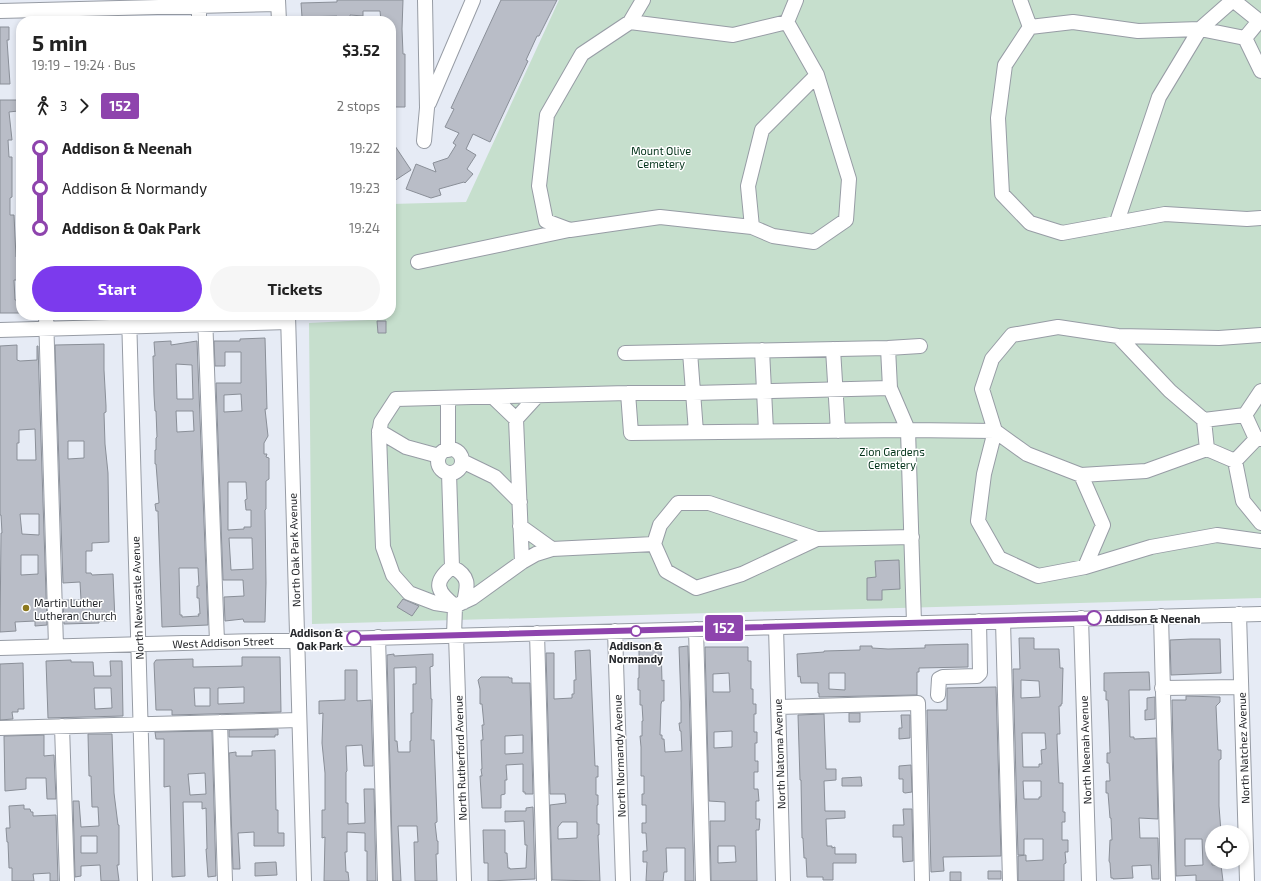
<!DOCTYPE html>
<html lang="en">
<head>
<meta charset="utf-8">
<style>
	body { margin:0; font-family:"Exo 2",sans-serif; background:#f6f6f6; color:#222; height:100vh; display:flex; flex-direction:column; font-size:15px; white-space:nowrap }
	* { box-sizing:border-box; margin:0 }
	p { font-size:13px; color:#767676 }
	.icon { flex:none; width:22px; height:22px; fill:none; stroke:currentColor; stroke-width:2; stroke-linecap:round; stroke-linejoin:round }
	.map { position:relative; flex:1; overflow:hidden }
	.panel { position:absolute; left:16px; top:16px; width:380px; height:304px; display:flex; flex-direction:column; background:#fff; border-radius:16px; box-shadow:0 2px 6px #0003 }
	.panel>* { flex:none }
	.badge { padding:0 8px; border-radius:3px; font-size:14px; line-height:26px }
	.controls { position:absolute; left:1205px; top:825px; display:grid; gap:8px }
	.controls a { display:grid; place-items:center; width:44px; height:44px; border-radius:50%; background:#fff; box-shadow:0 2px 6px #0003; font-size:20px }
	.map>.badge { position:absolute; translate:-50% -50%; box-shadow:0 0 0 2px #fff }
	.legs { display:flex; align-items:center; gap:6px; height:44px; padding:0 16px; font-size:13px }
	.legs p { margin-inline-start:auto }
	.overview { display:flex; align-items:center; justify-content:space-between; height:68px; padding:0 16px }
	h1 { font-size:22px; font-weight:700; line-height:30px }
	.cta { display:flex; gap:8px; margin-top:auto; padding:8px 16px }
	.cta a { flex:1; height:46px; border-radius:24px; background:#7c3aed; color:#fff; font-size:16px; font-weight:700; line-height:46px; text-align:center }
	.cta a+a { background:#f6f6f6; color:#222 }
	ul { padding:0 16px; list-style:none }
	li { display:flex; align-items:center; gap:14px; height:40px; font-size:15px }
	li i { display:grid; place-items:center; width:6px; height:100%; margin:0 5px; background:currentColor }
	li i::after { content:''; width:10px; height:10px; margin:-5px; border:3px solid; border-radius:50%; background:#fff }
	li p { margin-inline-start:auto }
	li:first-child i { background:linear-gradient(#0000 50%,currentColor 0) }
	li:last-child i { background:linear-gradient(currentColor 50%,#0000 0) }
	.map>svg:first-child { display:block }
</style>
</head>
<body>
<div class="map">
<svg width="1261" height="881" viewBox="0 0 1261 881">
	<rect width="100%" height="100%" fill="#e6ebf5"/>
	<path fill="#c6dfcd" d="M559 0H1261V598L312 624 309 323 368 320V315H391V204L466 202Z"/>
	<path fill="#b9bdc7" stroke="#8a8f98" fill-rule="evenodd" d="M337 0H403L402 29 403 54H405V107H391V21H381L380 11H363V16L350 15V21H337V16L302 17 301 3 337 2Z
		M501 0H557L539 36H537L526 60 528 61 490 142 473 134 466 149 476 155 467 169 473 174 465 183 464 182 439 189 441 195 431 198 406 189 416 164 436 172 433 163 448 158 456 145 453 143 459 133 445 127 454 109 451 108Z
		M0 27H9V40H7L10 84H0Z
		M0 100H21V108H18V111L9 112 12 140H8L9 157H12V197L10 198V215H14L16 257H18V280H14L15 300H21L20 313H0Z
		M391 140 411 170 391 183Z
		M377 321H386V333H378Z
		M265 338 267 409H265L268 436 264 443V454H267L266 457 269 458V479L266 481V509L265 510 266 583 265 622H244L243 619 225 621 224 597 244 596 243 580H223L216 383H241V352H225V366H215L214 341H240V339ZM241 394 242 411 224 412V395ZM228 482H246L247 499 245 500 246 510H251V527H244V529L228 530ZM229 538H252L253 569 231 570Z
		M171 341V345L197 341 208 625 162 627 158 513V511H156L155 504 159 503 156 464H155V450H156V438L157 437 156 411H155L154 395 153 356H155L154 342ZM176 364 192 365 193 399H177ZM176 411H193L194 431 177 432ZM179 568H198L199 586H197V598H199L200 614H198L199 616 182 617V615H180Z
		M104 344V370L106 406V412L104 413 105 444 108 473 109 542 92 543V551H86V573H91L92 575 113 574 115 621H99V623L64 624 63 600H81L80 582 63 583 55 345ZM68 441H84V458L68 459Z
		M17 345V360L20 361 37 360V346H38L47 625 35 626V621L15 622 16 631 0 632 1 533H2L1 515H0V346ZM35 429 36 460H17V443H19V430ZM20 514H39V535L22 534ZM21 555H38V574L21 575Z
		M899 560 900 589 882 590V600H867V578L876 577 875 561Z
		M403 599 419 606 412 616 397 607Z
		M1019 638H1034V649H1059L1060 668H1063L1062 704H1061V706H1059L1060 734H1057V739L1059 783H1063V812H1065V822H1062V840H1068V852H1065L1066 863 1064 864V881H1018V856L1026 855V861L1043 860V839H1024V855H1018L1013 669H1020ZM1021 680 1039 681 1040 697 1021 698ZM1022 733H1045L1046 749 1041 750 1042 764H1039V767H1023ZM1023 781H1041V797H1039V799H1024Z
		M1191 639H1220L1221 673 1171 675 1170 640Z
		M968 644V667L919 668V672H917V695L819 697V693H818V683H801L800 676 798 677 797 654 824 652V651L860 650V646H872V648L888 649 925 648V645ZM829 673H845V690L829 689Z
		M688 646 694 881H685V848H666L667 872H664L663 881H646L647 862H643V851H647L646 833H642V823H646V805H642V794H644V776H641V747L640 736H642V721H643L642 705H640V690H638V678H639V649L640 648 661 647 662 681 664 680V701H662L661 704 660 735H662V739H664L665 752 682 751 681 731H680L679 723H681V702L679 647Z
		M705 647H748V661H751V689H753V704H756V714H754V732H757V743H755V761H758V772H754V789H758L759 801H756V819H760L759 830H756L757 881H711L710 821H725V802L709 801ZM729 673 730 692H713V674ZM732 731V747L714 748V732ZM718 846H735L736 862 718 863Z
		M590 650 595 766H598V777H596V795H598V805H597V824H599V835H598L600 881 552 880 550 805 566 803 565 794H550L546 653H554V699L572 698V694H574V680H576L575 651ZM562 822H577V838L558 839V827Z
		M394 654V656L433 654V666L430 667 431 699H432L431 740H434L437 818V822L435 823 437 841H438V854H436L437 881H415L414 842H418L417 826H398L401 881H393L387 655ZM416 667V684H413V713H411V741H410V752H398L397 741H395L394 668Z
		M242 657H280L281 712 172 715V710H156L154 663 156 660 193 659V667L242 666ZM244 687V703L218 704V688ZM194 688H210V706H195Z
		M71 660V662H93L94 676H111L110 661H122L123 716 48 718 46 661ZM94 688H111L112 708 95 709Z
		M23 663 24 709H18V712H12L13 719 0 720V664Z
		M345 670H357V701L371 700 373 766H364L362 745 346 746 347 771 346 772V803H348V824L365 823 364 789H374L376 881H367V851H365V833L347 832V852H345L346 872H348L349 881H324L325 837 322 838V810H325V773L322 743 323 713 319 714V701L345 700Z
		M1149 672 1150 690H1129L1130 737H1134V739L1156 738 1158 819 1139 818 1140 838H1158L1159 879H1152L1151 865 1132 866 1133 878 1113 879V878H1111L1110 863 1109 861 1110 840H1112L1111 818H1110L1108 793H1106V781H1110L1109 763H1107V753H1110L1109 723 1108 700H1106V691H1104V673Z
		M481 677H509V678H512V683H530L533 794H525V792H523V764L506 765 507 780H505V794L501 795V808H482L480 776H482L481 769H482L481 740H483L482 725H484L482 704H480V689L478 680ZM523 735V753L505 754V736Z
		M996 687 1001 856 943 857 944 871 931 872 927 710H947V688Z
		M1186 696 1220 697V702L1216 706 1218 750H1221V759L1219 760V806L1221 832H1212V865H1221L1223 881H1196V875L1176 876 1172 700H1186ZM1185 839H1202L1203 865 1185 866Z
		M1155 697V719L1145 720V710H1147V698Z
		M849 713H860V722H849Z
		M824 714 826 769H836V780L824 781 825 811H845V818L826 819 827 846H832V848L835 847V854H856V863H833V880H823V877H807L806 858H804L803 838H802L801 780H800L798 715Z
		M901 715H910V738L899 739V728H902Z
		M278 729V735H275V737H229V730Z
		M212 731 216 876 208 877 206 849H207L206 808 202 809V802H183L185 876 172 877 170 786 164 787V739H156L155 732ZM205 773 206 794 190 795 188 774Z
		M88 734H112L114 793 118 825H119V865H117L119 881H101L100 865 81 866V876L75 877 73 801H79L81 827 99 826 98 807H92L91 776H89ZM81 836H97V853H81Z
		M44 735V756L54 755 56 799H47L46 778H26V789L5 791 4 736Z
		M275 750 276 810H278V833H284V846H254V832L238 833 240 869H233L229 753 236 752V756H252V751Z
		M911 765 912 792 905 793 903 792V779H899V766Z
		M861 777 862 786H842V778Z
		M24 805V809H30L31 812H33V816L56 815 58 881H50V873L33 874 34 881H12V868H9L8 842H7L6 828H10L9 806Z
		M533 807 535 879 488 881V863H484L483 830H505V853H507L508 868H510V869L526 868 527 845H525L524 821 505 822V811H526V808Z
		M903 809H912L913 861 903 862 902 837H893V825H904Z
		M276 862 277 875 255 876V863Z
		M988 871H1001V879H988Z
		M950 872H961V881H950Z"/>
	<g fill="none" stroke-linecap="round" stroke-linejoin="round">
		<g stroke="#979ca5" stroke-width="16">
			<path id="minor" d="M199 0V21
				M278 0 279 21
				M643 0 630 22 582 54 547 115 539 186 546 221 570 230 660 217 752 227 773 236 814 242 846 220 849 179 817 75 787 22 796 0
				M1020 0 1030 27 1073 22 1138 31 1200 29 1233 0
				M1233 0 1259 21H1261
				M0 11 278 4
				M1259 21 1245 38 1261 71
				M630 22 733 35 787 22
				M1030 27 1005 65 998 118 1002 194 1030 223 1062 233 1165 214 1247 219 1261 218
				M429 103 473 0
				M424 141 427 108 425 0
				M1117 222 1159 97 1200 29 1245 38
				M752 227 748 186 762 130 817 75
				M418 262 569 230
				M46 315 56 646
				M129 315 145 881
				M205 315 217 642
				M288 315 304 881
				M0 330 288 322
				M1261 335 1219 338 1118 336 1058 327 1012 335 992 359 982 389 995 431 984 474 978 521 999 558 1038 576 1085 567 1151 547 1217 535 1261 541
				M1118 336 1170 391 1204 420 1245 415
				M888 348 890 388 908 430 914 623
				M833 349 838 431
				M762 350 766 431
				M690 352 696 432
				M625 353 888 348 920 346
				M628 393 631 433 908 430 995 431 1027 454 1081 475 1146 471 1207 449 1204 420
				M493 397 516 419 522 562 472 598 455 606 435 603 409 593 393 575 383 547 379 434 381 422 396 399 628 393H693L890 388
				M448 398V450
				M516 419 537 396
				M379 431 406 447 439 456
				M1256 439 1245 415 1261 391
				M1207 449 1235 461 1243 501 1261 523
				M438 461a12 12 0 1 1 24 0a12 12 0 1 1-24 0Z
				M462 461 495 477 520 502
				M1235 461 1256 439H1261
				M449 473 452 567
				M1081 475 1103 525 1085 567
				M520 526 552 549 654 544
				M817 539 742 574 696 588 666 571 654 544 660 525 678 503H709L817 539 912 537
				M522 562 536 554 552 549
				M455 606C436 591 433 582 452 567 470 576 468 585 464 602
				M1239 614 1247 881
				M1161 616 1168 881
				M1081 618 1089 881
				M1003 621 1010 881
				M776 627 783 881
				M696 629 703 881
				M615 631 623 881
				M537 633 544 881
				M456 635 464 881
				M454 636 455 606
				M378 637 385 881
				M0 648 1261 614
				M1162 688 1241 687
				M938 695 939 679 943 677 977 676 980 673 979 621
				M778 707 918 703 922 881
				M220 722 225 881
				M62 726 67 881
				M0 728 299 720"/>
		</g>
		<use href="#minor" stroke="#fff" stroke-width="14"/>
	</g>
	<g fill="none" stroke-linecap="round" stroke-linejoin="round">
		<g stroke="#fff" stroke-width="9">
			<path id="line-1" d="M354 638 1094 618"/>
		</g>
		<use href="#line-1" stroke="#8e44ad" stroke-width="6"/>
	</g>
	<circle fill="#8c781d" stroke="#fff" stroke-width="1.5" cx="26" cy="608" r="4"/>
	<g fill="#fff" stroke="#8e44ad" stroke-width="2">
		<circle cx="1094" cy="618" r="7"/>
		<circle cx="636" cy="631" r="5"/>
		<circle cx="354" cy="638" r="7"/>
	</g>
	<g text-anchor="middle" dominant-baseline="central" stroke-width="3" stroke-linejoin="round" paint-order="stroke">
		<g font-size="11" fill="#023219" stroke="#fff">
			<text x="661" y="150">Mount Olive<tspan x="661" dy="13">Cemetery</tspan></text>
			<text x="892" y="451">Zion Gardens<tspan x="892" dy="13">Cemetery</tspan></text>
		</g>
		<g font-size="11" fill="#26282c" stroke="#fff">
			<text transform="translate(294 550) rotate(-92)">North Oak Park Avenue</text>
			<text transform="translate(137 598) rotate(-92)">North Newcastle Avenue</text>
			<text transform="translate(223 642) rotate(-2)">West Addison Street</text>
			<text transform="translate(1243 748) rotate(-92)">North Natchez Avenue</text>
			<text transform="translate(1085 750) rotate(-92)">North Neenah Avenue</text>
			<text transform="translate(779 754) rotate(-92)">North Natoma Avenue</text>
			<text transform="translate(619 756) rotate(-92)">North Normandy Avenue</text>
			<text transform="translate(460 758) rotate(-92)">North Rutherford Avenue</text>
		</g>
		<g font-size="11" fill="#26282c" stroke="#fff" text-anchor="start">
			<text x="34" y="602">Martin Luther<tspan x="34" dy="13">Lutheran Church</tspan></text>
		</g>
		<g font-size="11" font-weight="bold" fill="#26282c" stroke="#fff" text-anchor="start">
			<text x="1105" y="618">Addison &amp; Neenah</text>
			<text x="343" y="632" text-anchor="end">Addison &amp;<tspan x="343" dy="13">Oak Park</tspan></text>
			<text x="636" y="645" text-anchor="middle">Addison &amp;<tspan x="636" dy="13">Normandy</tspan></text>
		</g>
	</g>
</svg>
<div class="controls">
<a><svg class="icon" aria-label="locate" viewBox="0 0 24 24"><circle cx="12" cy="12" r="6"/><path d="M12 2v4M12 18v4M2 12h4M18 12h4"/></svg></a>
</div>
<b class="badge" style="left:724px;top:628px;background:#8e44ad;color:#fff">152</b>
<section class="panel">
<div class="overview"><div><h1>5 min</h1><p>19:19 – 19:24 · Bus</p></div><b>$3.52</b></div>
<div class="legs"><svg class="icon" aria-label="walk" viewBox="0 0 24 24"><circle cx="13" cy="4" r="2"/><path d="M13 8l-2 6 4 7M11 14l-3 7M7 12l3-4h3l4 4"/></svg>3<svg class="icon" aria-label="forward" viewBox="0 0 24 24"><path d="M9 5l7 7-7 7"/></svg><b class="badge" style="background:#8e44ad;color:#fff">152</b><p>2 stops</p></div>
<ul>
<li><i style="color:#8e44ad"></i><b>Addison &amp; Neenah</b><p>19:22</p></li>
<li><i style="color:#8e44ad"></i><span>Addison &amp; Normandy</span><p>19:23</p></li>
<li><i style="color:#8e44ad"></i><b>Addison &amp; Oak Park</b><p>19:24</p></li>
</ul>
<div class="cta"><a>Start</a><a>Tickets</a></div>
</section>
</div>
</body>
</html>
